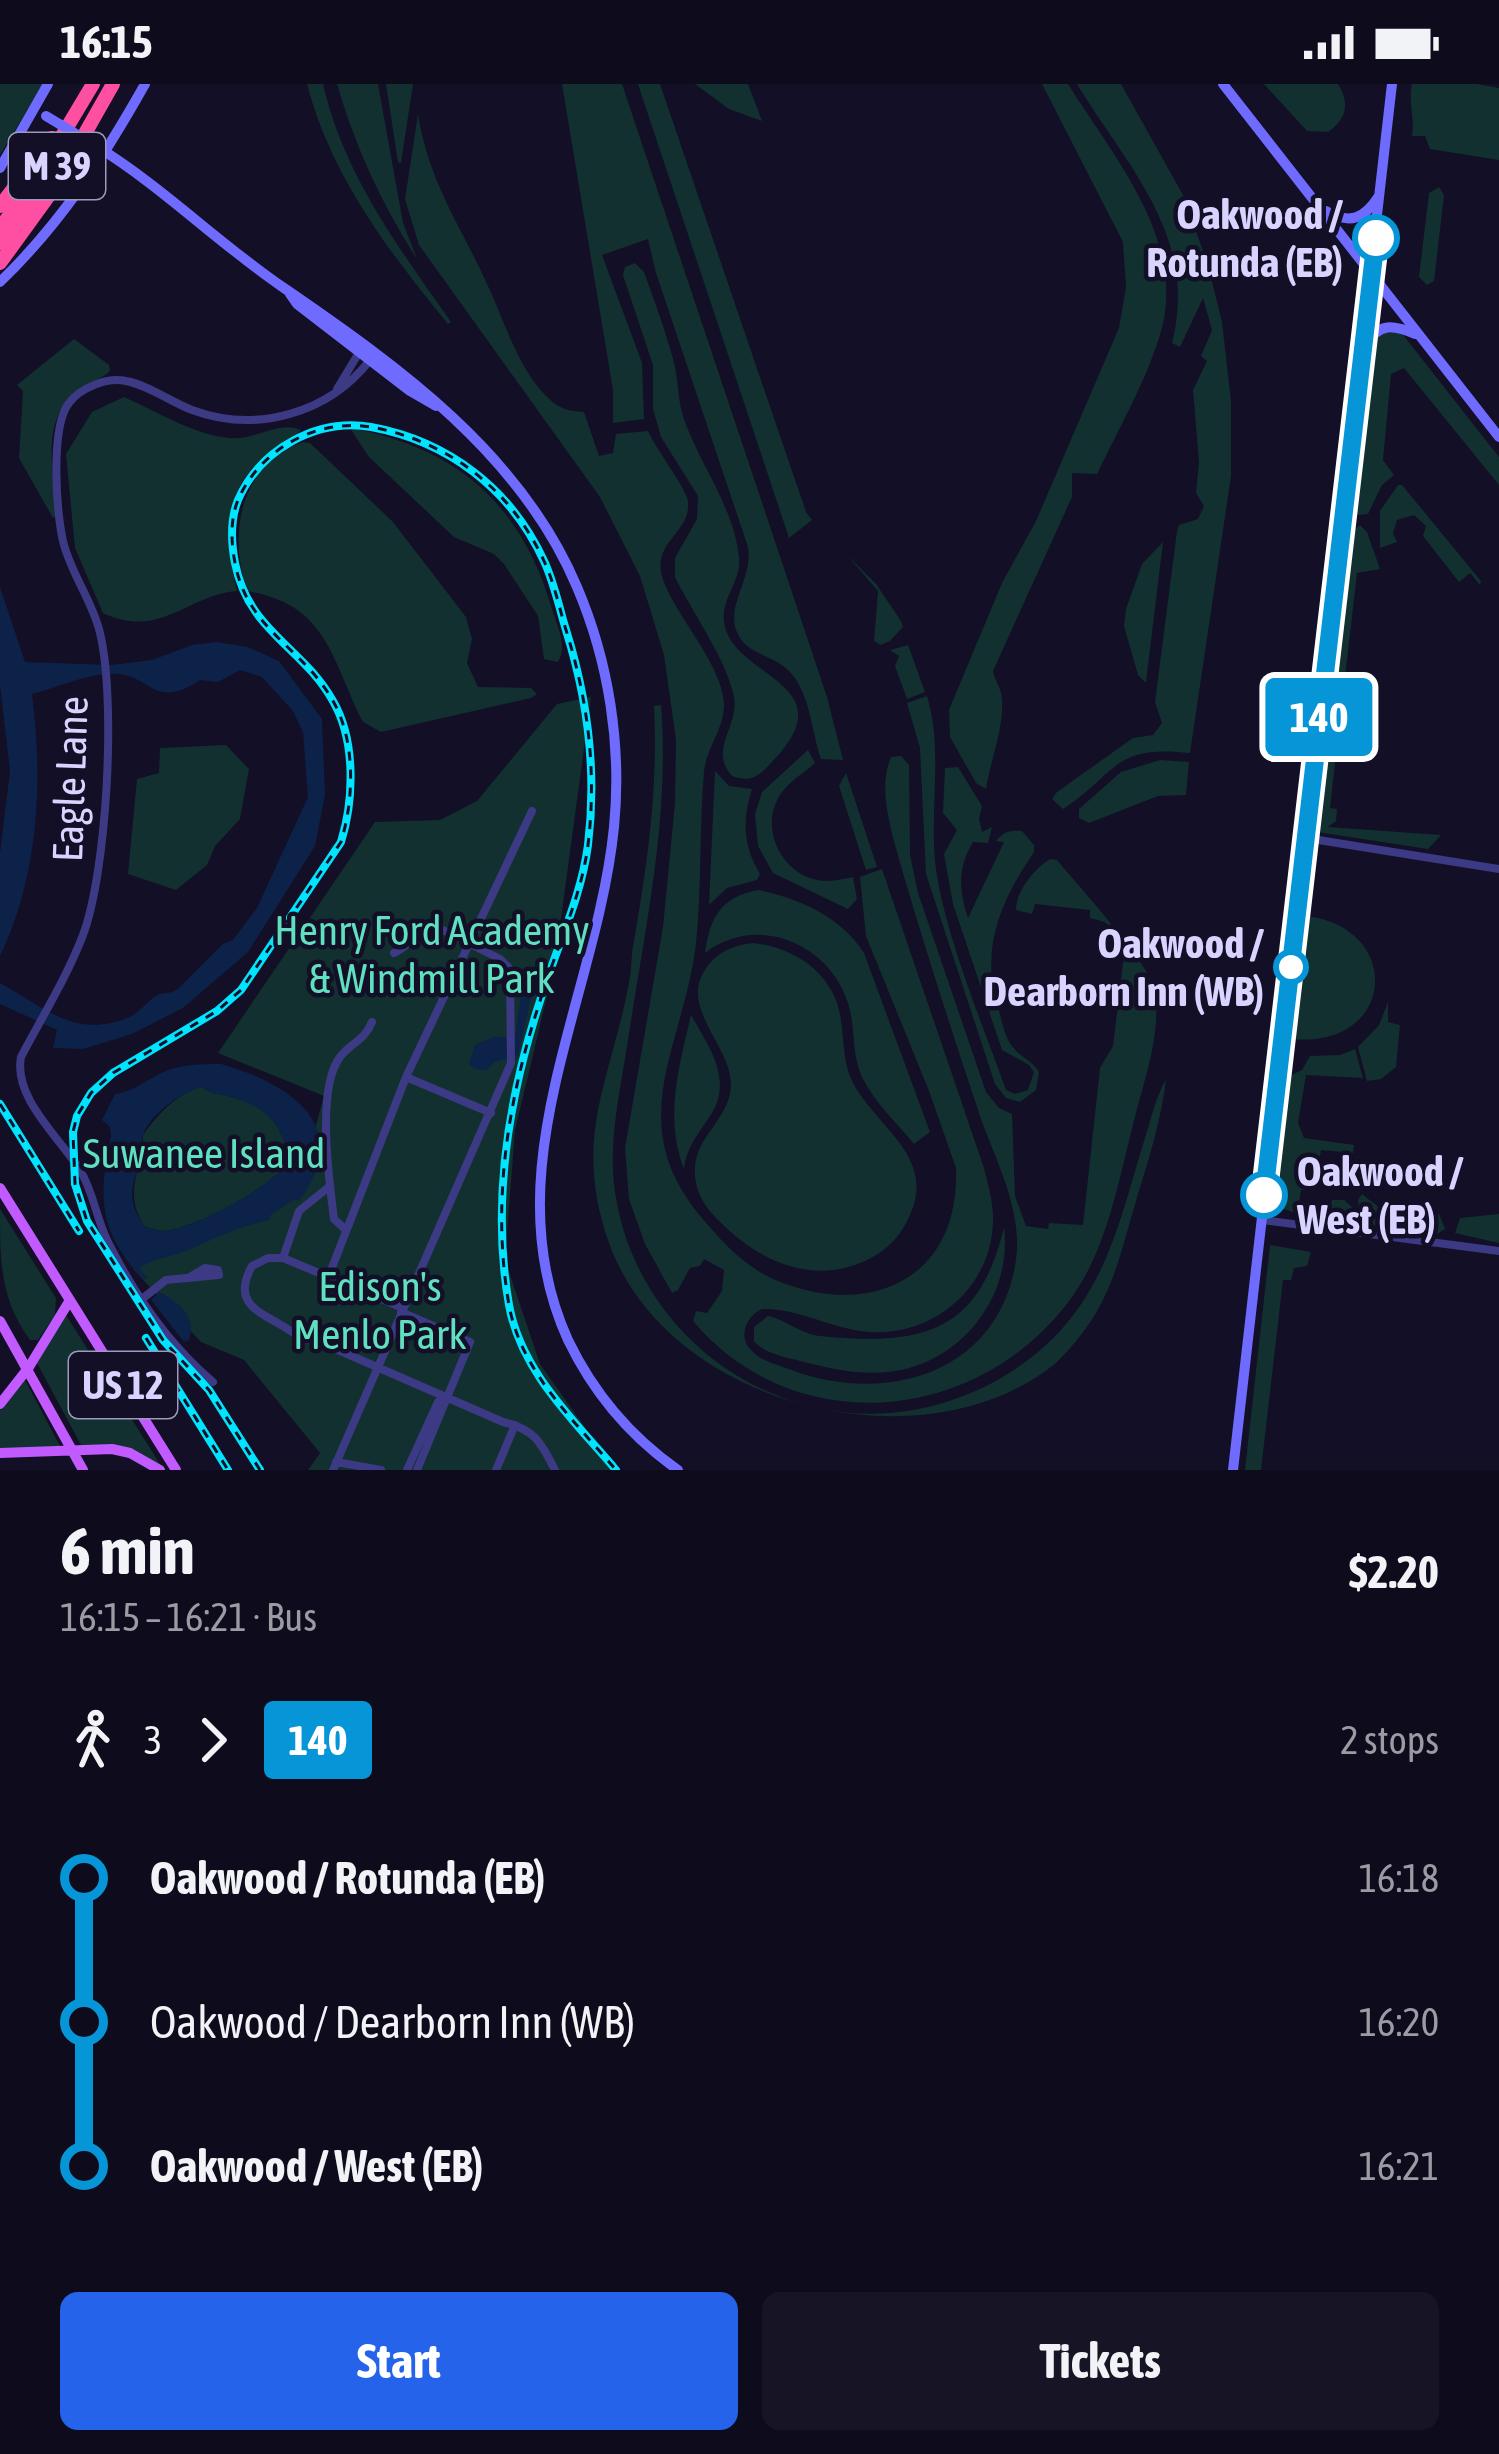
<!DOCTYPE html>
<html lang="en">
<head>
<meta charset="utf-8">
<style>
	body { margin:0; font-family:"Asap Condensed",sans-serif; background:#171425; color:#f1f3f6; height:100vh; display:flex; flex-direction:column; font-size:45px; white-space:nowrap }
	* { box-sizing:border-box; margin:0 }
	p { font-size:39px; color:#9b9ba3 }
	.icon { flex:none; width:66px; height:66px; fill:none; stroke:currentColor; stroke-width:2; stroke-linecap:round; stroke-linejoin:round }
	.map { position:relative; height:1386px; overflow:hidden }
	.drawer { display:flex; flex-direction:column; background:#0e0b1c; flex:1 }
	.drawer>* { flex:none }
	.badge { padding:0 24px; border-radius:9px; font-size:42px; line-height:78px }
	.map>.badge { position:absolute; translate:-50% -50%; box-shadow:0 0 0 6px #fff }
	.legs { display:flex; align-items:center; gap:18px; height:132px; padding:0 60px; font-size:39px }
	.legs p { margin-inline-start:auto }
	.summary { display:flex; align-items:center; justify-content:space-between; height:204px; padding:0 60px }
	h1 { font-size:66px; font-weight:700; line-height:90px }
	.button { display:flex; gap:24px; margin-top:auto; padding:24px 60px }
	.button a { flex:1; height:138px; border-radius:18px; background:#2563eb; color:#fff; font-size:48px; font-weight:700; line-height:138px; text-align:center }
	.button a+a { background:#171425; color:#f1f3f6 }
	ul { padding:0 60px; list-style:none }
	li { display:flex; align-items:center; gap:42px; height:144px; font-size:45px }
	li i { display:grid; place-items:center; width:18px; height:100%; margin:0 15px; background:currentColor }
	li i::after { content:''; width:30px; height:30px; margin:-15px; border:9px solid; border-radius:50%; background:#0e0b1c }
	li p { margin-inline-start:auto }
	li:first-child i { background:linear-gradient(#0000 50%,currentColor 0) }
	li:last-child i { background:linear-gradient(currentColor 50%,#0000 0) }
	.status { display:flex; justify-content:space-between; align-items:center; height:84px; padding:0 60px; background:#0e0b1c; direction:ltr }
	.status svg { height:33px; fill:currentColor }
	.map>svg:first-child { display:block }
</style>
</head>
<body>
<div class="status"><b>16:15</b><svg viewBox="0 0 49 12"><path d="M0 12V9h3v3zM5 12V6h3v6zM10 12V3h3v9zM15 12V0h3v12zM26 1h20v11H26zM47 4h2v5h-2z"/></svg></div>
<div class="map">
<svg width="1499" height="1386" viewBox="0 0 1499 1386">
	<rect width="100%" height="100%" fill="#130f26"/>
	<path fill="#12302f" d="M0 0H43L0 71Z
		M307 0H323C344 91 399 164 451 238L448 240C389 168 331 92 307 0Z
		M337 0H378L403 139 417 175C382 121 355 62 337 0Z
		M386 0H413L401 79 398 78Z
		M562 0H622L827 613 843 676 821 675C811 646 810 607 788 586 772 570 745 571 736 546 727 519 753 494 748 463L656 189 648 155 602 171 642 279 644 335 613 339V306Z
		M638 0H660L806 428 812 436 789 454Z
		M695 0H748L762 37 729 25Z
		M1042 0H1068C1115 75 1190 160 1159 254 1144 301 1118 346 1097 390L1072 389V413L993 587C995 598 1002 605 1002 615 1004 644 991 674 986 705L976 699 950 653 949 626 1002 499 1036 437 1119 244 1126 203 1123 158Z
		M1077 0H1121L1183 111 1208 181 1222 238 1231 317V392L1190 669C1112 660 1117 690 1063 725L1052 715 1057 708 1133 654 1153 651 1162 639 1155 618 1177 447 1179 441 1198 435 1204 422 1196 409 1199 378 1193 306 1207 277 1201 272 1212 246 1203 214 1180 263 1172 259C1199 153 1128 84 1077 0Z
		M1264 0H1338C1350 19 1347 35 1328 48L1307 47Z
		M1412 0H1477L1499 4V76L1430 65 1425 52H1412C1415 33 1408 20 1412 0Z
		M418 30C429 99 460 140 488 202 506 240 521 295 557 321 566 327 574 327 584 328L599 372 613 369 616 350 648 347C657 367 685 402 688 417 692 450 648 458 664 498 678 535 721 579 724 619 725 644 706 664 704 688 699 745 702 803 696 860 683 965 621 1038 702 1134 724 1160 746 1184 778 1197 872 1235 960 1194 956 1084L929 1007 866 852 860 793 882 785 984 1084C988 1101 994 1120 993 1138 991 1203 935 1252 870 1248 835 1246 795 1223 762 1225 745 1233 737 1254 753 1268 763 1278 781 1282 794 1287 872 1315 969 1299 1005 1216 1013 1196 1018 1175 1017 1154 1015 1111 994 1072 980 1032 953 951 927 871 903 789 894 755 876 707 891 673L901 672 909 681 910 771 918 809 986 1008 999 1024 1012 1030 1015 1112 1026 1142 1048 1145 1049 1139 1083 1141 1100 984 1113 962 1125 863 1105 838 1090 834V826L1035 820 1032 830 1016 826C1016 807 1034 785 1050 775L1057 776C1077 800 1144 874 1152 899 1165 939 1145 993 1135 1033 1119 1093 1109 1161 1072 1213 982 1338 797 1360 693 1237L696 1227 707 1229 722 1207 724 1186 704 1175 700 1182 690 1184 678 1206 672 1209 645 1160 629 1115 625 1064 663 843 675 719 676 656 664 571 640 492 600 413 419 161 405 115Z
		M1439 103 1444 111 1434 197 1427 201 1419 193 1429 109Z
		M635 179 644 188C654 216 665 245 673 275 679 295 677 318 685 338 701 382 734 424 739 473 742 499 718 516 725 543 738 595 848 600 771 679 759 692 751 699 732 692 708 665 739 644 734 613 727 576 692 528 675 493V474L697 435 698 412 661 353 653 325V281L623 191 625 183Z
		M1400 247 1499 373V401L1404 284 1391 290 1383 376 1394 391 1382 401 1368 430 1358 431 1353 424 1372 262 1382 248Z
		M74 255 109 281 110 287C101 296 89 298 78 306 39 336 54 389 57 431L53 434 19 374 23 307 17 301Z
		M124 313C158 328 192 350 229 354 254 357 279 336 301 346 290 357 269 367 256 380 221 417 226 461 237 507 187 511 160 556 103 529L75 464 66 370 92 328Z
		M350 344C457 364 521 419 552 525 557 542 568 562 558 578L544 575 538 532 504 480 494 470 454 453 369 373Z
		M303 358 310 359 393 438 466 533 472 555 467 579 478 603 531 604 537 610 531 614 381 648 363 638C331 576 329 521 247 507 228 450 239 381 303 358Z
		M1398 401H1402L1481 497 1480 501 1470 489 1459 498 1423 452 1426 442 1414 431 1397 436 1393 449 1397 458 1380 464V427Z
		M1360 441 1367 448 1380 485 1357 489 1330 724 1337 725 1336 737 1328 743 1441 751 1428 765 1317 748 1351 448Z
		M1163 458 1146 598V599L1138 591 1124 542 1126 525 1142 480Z
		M847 471 876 500 901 537 903 543 890 557 880 561 874 557 878 507Z
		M908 561 925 608 907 615 895 582 899 572 890 566Z
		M927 612C943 664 930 723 935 777 942 844 983 941 1006 1006L1015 1010 1028 1006 1034 988 1029 981 1002 966 953 820 944 770 957 746 943 729 945 684 958 683 982 722 979 735 982 748 992 743 988 759 973 758C957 785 959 805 968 834L1004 758 996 757C1003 748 1011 745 1022 747L1034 761V768C1000 818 979 866 999 927 1002 938 1005 953 1012 962 1020 973 1032 976 1039 988L1036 1006 1020 1018 1006 1014 995 1000 926 790 920 664 907 619Z
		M591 613 555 879 515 1046 505 1176 540 1280 615 1386H308L320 1369 244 1276 201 1258 133 1185 296 1114 324 1012 218 969 375 738 440 736 477 717 557 620Z
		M661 621C670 734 645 844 628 956 621 1003 609 1052 614 1100 628 1223 728 1318 850 1329 933 1336 1023 1298 1074 1230 1113 1179 1126 1114 1145 1054 1151 1035 1157 1009 1166 996 1161 1035 1150 1072 1138 1110 1117 1180 1112 1224 1056 1279 925 1386 668 1324 609 1159 571 1051 612 996 630 893 632 881 631 869 634 857 648 775 658 705 654 622Z
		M226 661 249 685 240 735 215 762 207 781 176 806 128 790 137 695 159 689 160 664Z
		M808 666 815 679C803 690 790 696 780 711 758 745 783 794 824 797 834 797 844 795 853 793L857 815 848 825 773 789 758 762 755 730 762 708Z
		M1160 676 1189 678 1186 711 1158 712 1089 739 1079 734V725L1121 688Z
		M715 687 729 702 752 705C742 736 743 762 760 790L757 796 727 804 709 821Z
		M846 689 877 783 866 786 839 702Z
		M758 806C799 814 841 833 864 869L930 1048 914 1060C897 1039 874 1018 862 993 851 969 856 944 848 919 829 859 757 829 705 869 710 833 721 813 758 806Z
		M1307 832C1405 845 1395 965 1292 955Z
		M753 859C797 864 835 891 841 936 844 958 843 979 853 999 880 1048 941 1075 906 1139 898 1155 884 1168 867 1176 813 1202 759 1177 720 1138 704 1123 693 1105 695 1082 698 1050 730 1034 731 1001 731 960 677 923 707 883 718 867 735 861 753 859Z
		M1388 918V938L1400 941 1396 983 1381 995 1367 997 1358 963 1379 941Z
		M691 931C709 963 734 996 710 1032 698 1051 687 1062 684 1085 664 1033 679 983 691 931Z
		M1355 965 1363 994 1306 991 1298 1039 1304 1054 1354 1061 1353 1069 1321 1066 1314 1106H1301L1299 1119 1330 1122 1332 1116H1344L1353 1124 1351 1134C1329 1138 1295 1131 1274 1121L1287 993 1302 986 1310 972 1340 971Z
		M202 1003C212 1011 217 1009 228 1012 267 1022 281 1038 290 1076 276 1101 194 1145 164 1147 158 1147 152 1144 145 1143 122 1109 142 1087 143 1051 158 1030 177 1009 202 1003Z
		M1362 1110 1386 1129 1439 1130 1445 1145 1437 1150 1360 1139 1358 1116Z
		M0 1125 56 1214 55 1231 38 1256H30C0 1215 0 1177 0 1125Z
		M1499 1130V1159L1455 1149 1460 1134Z
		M1004 1143C1013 1214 959 1281 888 1288 861 1291 831 1285 804 1278 787 1273 766 1271 754 1257V1243L768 1232C787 1236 800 1250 820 1252 921 1262 979 1250 1004 1143Z
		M1270 1161 1311 1168 1307 1182 1294 1184 1291 1196H1283L1261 1386H1245Z
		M66 1231 160 1380 129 1365 81 1361 37 1279Z
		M25 1296 60 1362 0 1365V1326Z"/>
	<path fill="#0c2248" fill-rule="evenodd" d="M0 503 25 578 111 581 152 576 192 561 217 558 248 563 279 577 322 635 325 711 315 762 248 868 183 924 132 950 83 965 53 964 57 946 0 920V899C45 923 74 956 130 933 141 928 149 914 160 910 166 909 172 909 178 905L223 860 233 856 257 824 308 713 303 648 293 627 262 593 240 586 218 598 200 596C156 626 151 593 119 590 91 588 59 603 32 610 43 697 39 791 0 872V769L10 687 0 601Z
		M529 905 532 909 518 972 495 978 486 986 475 985 469 980 475 961 493 953H515L521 911Z
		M221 980C291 1000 355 1042 299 1117L295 1115 269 1132 270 1136C239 1142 214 1155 186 1167 170 1173 153 1175 139 1184L147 1194 143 1196C98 1146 98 1114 111 1052L110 1043 102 1036 115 1010C132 1008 145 997 161 989 180 980 200 980 221 980ZM202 1003C212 1011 217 1009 228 1012 266 1023 282 1037 289 1076 276 1101 194 1145 165 1147 158 1147 152 1144 145 1143 124 1113 133 1102 142 1070 143 1064 141 1057 143 1051 150 1030 182 1008 202 1003Z
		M159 1208C179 1218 197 1233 189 1256L184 1258 151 1216Z"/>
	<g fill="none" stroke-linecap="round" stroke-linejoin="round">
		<path stroke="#3d3a85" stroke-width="8" d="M337 305 360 267
			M1306 754 1499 785
			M406 993 491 1029
			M1262 1136 1499 1167
			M346 1146 334 1135C329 1095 316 1005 340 973 351 959 365 956 372 938
			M283 1174 299 1127 330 1102
			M328 1194 406 993 532 727
			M142 1215 166 1196 219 1191 218 1186 205 1184 190 1193
			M403 1224 283 1174H268L252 1182C226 1229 276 1230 302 1256H315L503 1338C534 1345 541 1358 555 1386
			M401 1228 470 1258 417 1386
			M213 1298C168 1260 133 1208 107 1156 96 1133 93 1107 80 1086 60 1054 13 1014 21 973 42 933 67 893 83 851 107 787 117 612 99 545 91 516 72 490 64 461 56 432 50 343 69 319 80 304 107 293 126 297 148 301 171 318 192 326 257 350 329 329 370 276
			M336 1378 381 1386
			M333 1386 511 979 510 885 500 875 435 842C413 845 412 862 394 869
			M407 1386 438 1318 445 1314
			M496 1386 515 1341"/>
		<path stroke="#6f6bff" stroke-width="10" d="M1223 0 1499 353
			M96 62C163 103 219 160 284 204 399 283 521 370 577 503 609 578 622 662 614 743 597 914 490 1085 568 1256 593 1308 631 1353 678 1386
			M0 84 48 0
			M1326 127C1350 141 1364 135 1379 112
			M0 198C61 139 104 73 145 0
			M290 210 297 220 410 307 436 322
			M1367 261C1378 238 1394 241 1415 250
			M1233 1386 1392 0"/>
		<path stroke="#c25bff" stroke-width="10" d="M0 1104 176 1386
			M0 1237 83 1386
			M0 1320 29 1283 70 1216
			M0 1369 112 1365 130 1369 160 1386"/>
		<path stroke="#ff4fa3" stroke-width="14" d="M0 122 52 54
			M0 144 38 92 93 0
			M0 159 57 81
			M0 179 53 106 113 0"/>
		<g stroke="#00e5ff" stroke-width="8">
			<path id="rail" d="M0 1020 79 1147
				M146 1254 228 1386
				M260 1386 209 1306 163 1256 87 1137 75 1100 73 1048 77 1032 91 1009 113 989 217 927 241 906 341 758C354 716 356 657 333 617 302 562 248 547 235 479 231 458 230 436 238 416 260 365 317 334 371 343 448 357 511 405 544 477 554 498 559 523 566 546 588 616 597 687 588 761 581 815 556 864 540 917 508 1015 491 1118 509 1221 521 1288 574 1336 616 1386"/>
		</g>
		<use href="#rail" stroke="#130f26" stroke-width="3" stroke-dasharray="9" stroke-linecap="butt"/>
		<path stroke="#6f6bff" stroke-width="10" d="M46 32 96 62"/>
	</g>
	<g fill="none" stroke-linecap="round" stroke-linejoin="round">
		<g stroke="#fff" stroke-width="27">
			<path id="line-1" d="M1264 1111 1376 154"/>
		</g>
		<use href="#line-1" stroke="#0696d7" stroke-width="18"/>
	</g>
	<g fill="#fff" stroke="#0696d7" stroke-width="6">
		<circle cx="1376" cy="154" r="21"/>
		<circle cx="1291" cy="883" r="15"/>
		<circle cx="1264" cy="1111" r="21"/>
	</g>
	<g text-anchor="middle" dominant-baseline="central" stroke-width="9" stroke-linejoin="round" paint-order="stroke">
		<g fill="#130f26" stroke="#9e99be" stroke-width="3">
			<rect x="9" y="49" width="96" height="66" rx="9"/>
			<rect x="69" y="1268" width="108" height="66" rx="9"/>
		</g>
		<g font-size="39" font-weight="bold" fill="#d9d4ff">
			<text x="57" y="82">M 39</text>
			<text x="123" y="1301">US 12</text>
		</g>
		<g font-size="42" font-weight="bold" fill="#d9d4ff" stroke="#130f26" text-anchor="end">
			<text x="1343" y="130">Oakwood /<tspan x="1343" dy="48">Rotunda (EB)</tspan></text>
			<text x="1264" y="859">Oakwood /<tspan x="1264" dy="48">Dearborn Inn (WB)</tspan></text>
			<text x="1297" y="1087" text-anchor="start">Oakwood /<tspan x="1297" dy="48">West (EB)</tspan></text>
		</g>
		<g font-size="42" fill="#d9d4ff" stroke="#130f26">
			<text transform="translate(70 695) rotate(-88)">Eagle Lane</text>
		</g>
		<g font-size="42" fill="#5fe0c0" stroke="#130f26">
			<text x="432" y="846">Henry Ford Academy<tspan x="432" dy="48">&amp; Windmill Park</tspan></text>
			<text x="204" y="1069">Suwanee Island</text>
			<text x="380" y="1202">Edison's<tspan x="380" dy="48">Menlo Park</tspan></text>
		</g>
	</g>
</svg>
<b class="badge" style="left:1319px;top:633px;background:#0696d7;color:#fff">140</b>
</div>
<section class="drawer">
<div class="summary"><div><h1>6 min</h1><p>16:15 – 16:21 · Bus</p></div><b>$2.20</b></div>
<div class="legs"><svg class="icon" aria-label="walk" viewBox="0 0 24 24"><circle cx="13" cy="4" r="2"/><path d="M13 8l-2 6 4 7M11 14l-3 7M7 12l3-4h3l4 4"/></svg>3<svg class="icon" aria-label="forward" viewBox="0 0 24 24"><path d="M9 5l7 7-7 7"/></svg><b class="badge" style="background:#0696d7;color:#fff">140</b><p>2 stops</p></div>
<ul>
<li><i style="color:#0696d7"></i><b>Oakwood / Rotunda (EB)</b><p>16:18</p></li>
<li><i style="color:#0696d7"></i><span>Oakwood / Dearborn Inn (WB)</span><p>16:20</p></li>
<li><i style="color:#0696d7"></i><b>Oakwood / West (EB)</b><p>16:21</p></li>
</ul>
<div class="button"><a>Start</a><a>Tickets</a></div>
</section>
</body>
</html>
